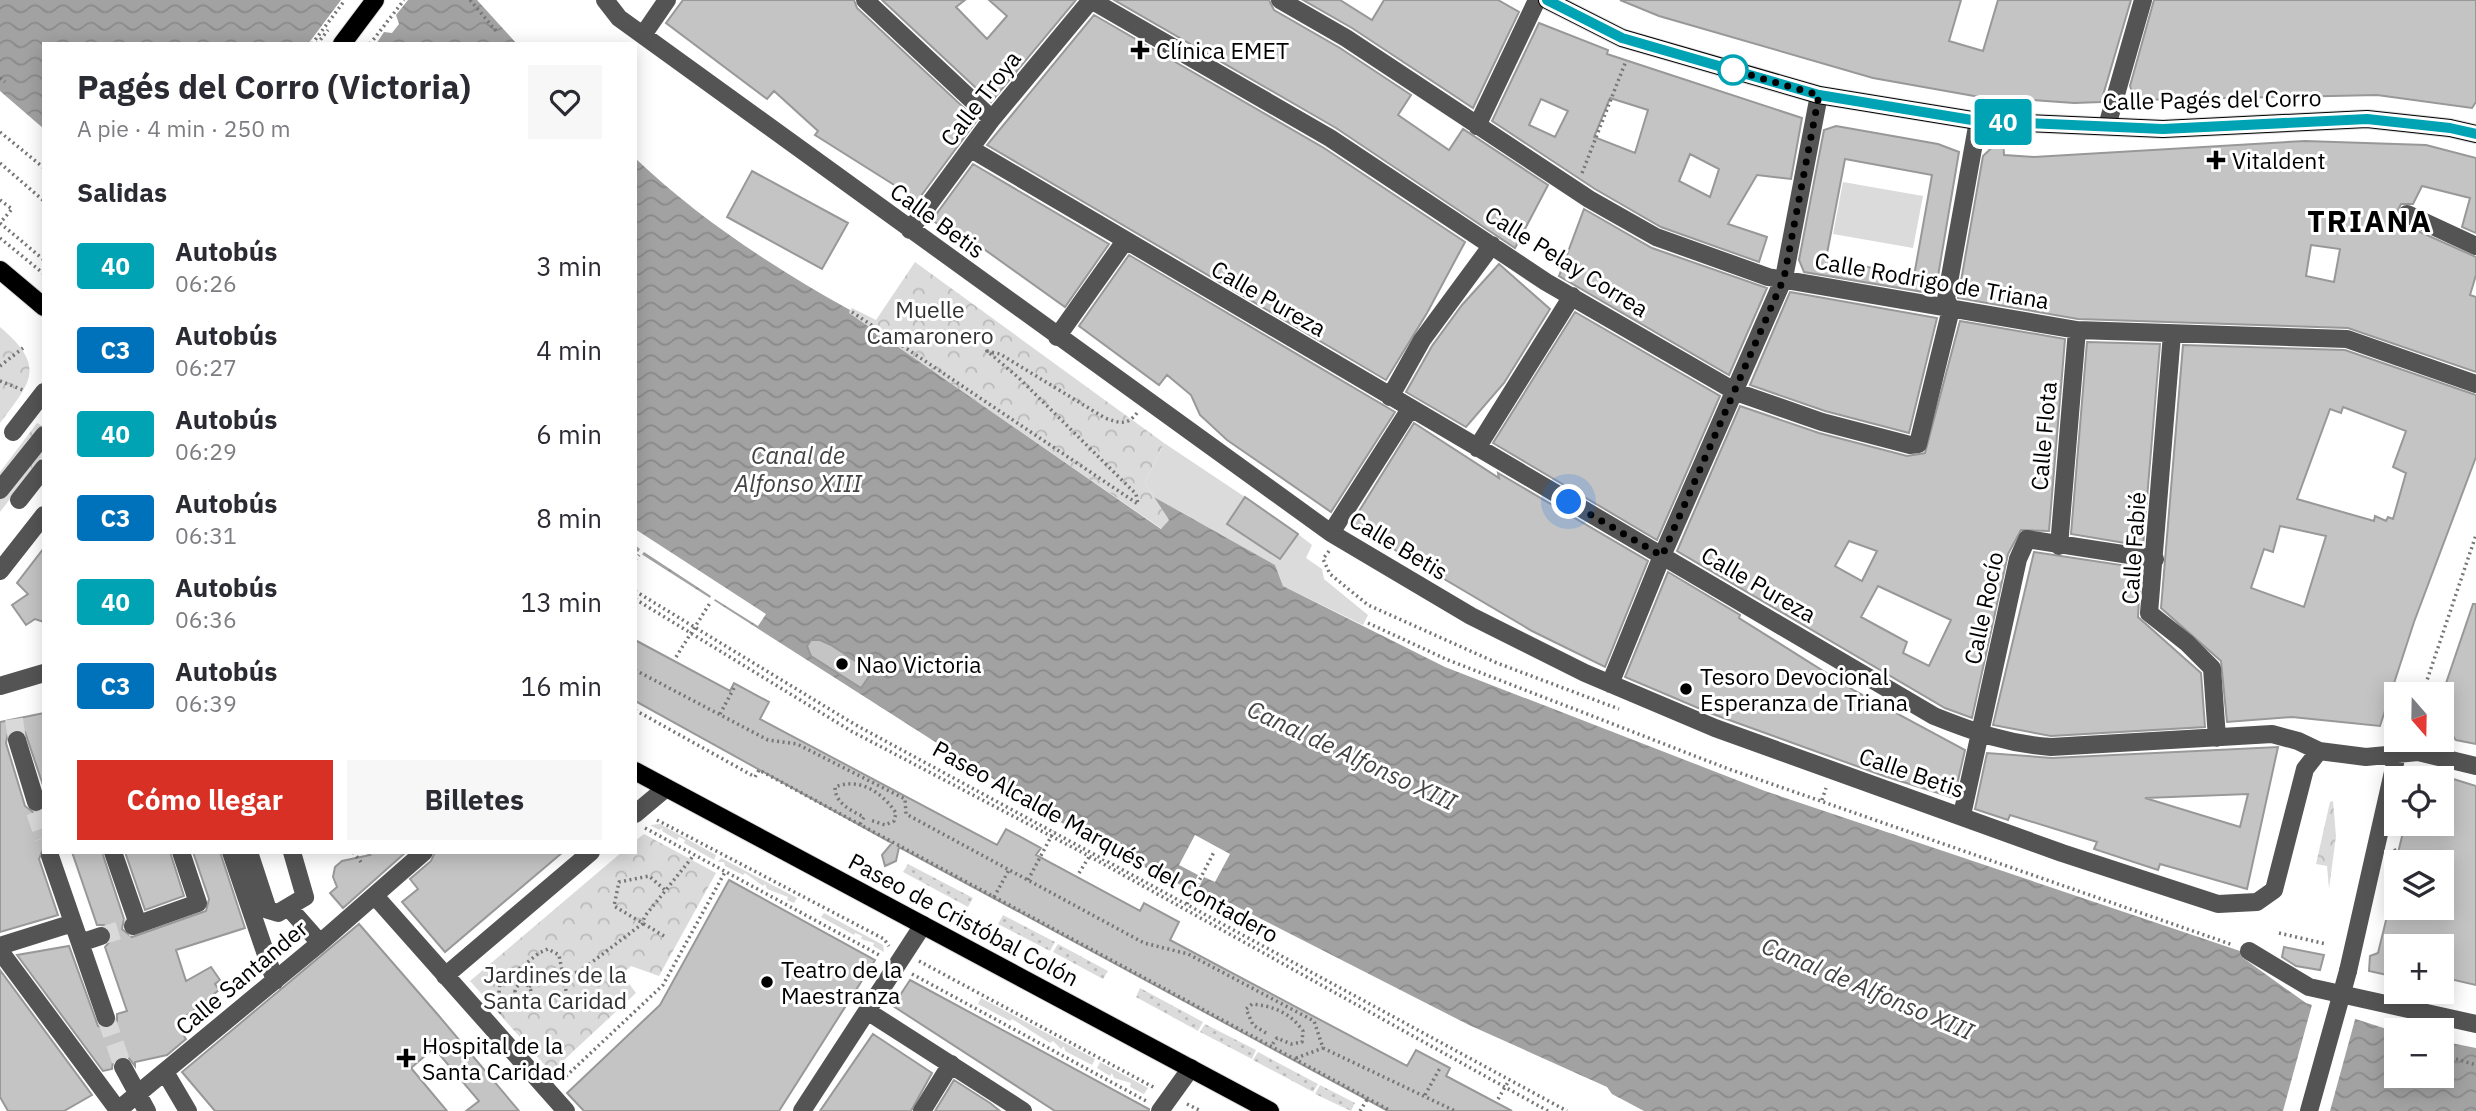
<!DOCTYPE html>
<html lang="es">
<head>
<meta charset="utf-8">
<style>
	body { margin:0; font-family:"IBM Plex Sans",sans-serif; background:#f7f7f7; color:#2b2b33; height:100vh; display:flex; flex-direction:column; font-size:26px; white-space:nowrap }
	* { box-sizing:border-box; margin:0 }
	p { font-size:23px; color:#7c7c81 }
	.icon { flex:none; width:38px; height:38px; fill:none; stroke:currentColor; stroke-width:2; stroke-linecap:round; stroke-linejoin:round }
	.map { position:relative; flex:1; overflow:hidden }
	.drawer { position:absolute; left:42px; top:42px; width:595px; height:812px; display:flex; flex-direction:column; background:#fff; border-radius:0px; box-shadow:0 4px 18px #0003 }
	.drawer>* { flex:none }
	.badge { padding:0 14px; border-radius:5px; font-size:24px; line-height:46px }
	.needle { width:46px; rotate:160deg }
	.buttons { position:absolute; left:2384px; top:682px; display:grid; gap:14px }
	.buttons a { display:grid; place-items:center; width:70px; height:70px; border-radius:0px; background:#fff; box-shadow:0 4px 18px #0003; font-size:35px }
	.you { position:absolute; width:35px; height:35px; margin:-18px; border:5px solid #fff; border-radius:50%; background:#1a73e8; box-shadow:0 0 0 10px #1a73e833 }
	.map>.badge { position:absolute; translate:-50% -50%; box-shadow:0 0 0 4px #fff }
	h2 { padding:0 35px; font-size:26px; line-height:63px }
	.round { display:grid; place-items:center; flex:none; width:74px; height:74px; border-radius:0px; background:#f7f7f7 }
	.overview { display:flex; align-items:center; justify-content:space-between; height:119px; padding:0 35px }
	h1 { font-size:33px; font-weight:700; line-height:52px }
	.action { display:flex; gap:14px; margin-top:auto; padding:14px 35px }
	.action a { flex:1; height:80px; border-radius:0px; background:#d93025; color:#fff; font-size:28px; font-weight:700; line-height:80px; text-align:center }
	.action a+a { background:#f7f7f7; color:#2b2b33 }
	ul { padding:0; list-style:none }
	li { display:flex; align-items:center; gap:21px; height:84px; padding:0 35px }
	li div { flex:1 }
	li b { display:block; font-size:26px }
	li em { font-style:normal }
	li .badge { min-width:77px; font-weight:700; text-align:center }
	.map>svg:first-child { display:block }
</style>
</head>
<body>
<div class="map">
<svg width="2476" height="1111" viewBox="0 0 2476 1111">
	<defs>
		<pattern id="park-crowns" width="20" height="18" patternUnits="userSpaceOnUse" patternTransform="scale(1.75)"><rect width="20" height="18" fill="#dbdbdb"/><path d="M2 6a3 3 0 1 1 6 0M12 15a3 3 0 1 1 6 0" fill="none" stroke="#bababa"/></pattern>
		<pattern id="garden-dots" width="8" height="8" patternUnits="userSpaceOnUse" patternTransform="scale(1.75)"><rect width="8" height="8" fill="#dbdbdb"/><path d="M2 2h.1M6 6h.1" fill="none" stroke="#bababa" stroke-width="1.8" stroke-linecap="round"/></pattern>
		<pattern id="water-waves" width="16" height="10" patternUnits="userSpaceOnUse" patternTransform="scale(1.75)"><rect width="16" height="10" fill="#a2a2a2"/><path d="M0 5q4-4 8 0t8 0" fill="none" stroke="#8a8a8a"/></pattern>
	</defs>
	<rect width="100%" height="100%" fill="#fff"/>
	<path fill="#dbdbdb" d="M1843 182 1923 196 1913 248 1833 234Z
		M1164 443 1245 497 1227 524 1280 559 1298 534 1312 545 1306 558 1322 569 1324 579 1368 615 1363 625 1283 586 1275 565 1154 497 1145 483Z
		M660 824 716 855 714 860 684 843 685 840 679 837 677 840 662 831 663 828 659 830 650 825Z
		M721 858 797 898 794 903 787 900 788 897 767 889 765 884 763 886 745 873 743 875 725 866 724 862H718Z
		M824 913 883 945 884 952 873 946 874 943 861 939 862 936 855 933 854 935 821 917Z
		M981 998 1095 1059 1092 1065 1065 1051 1064 1046 1061 1049 1053 1041 1050 1043 1012 1019 1010 1021 978 1004Z
		M1100 1062 1148 1088 1144 1094 1130 1087 1131 1083 1114 1078 1112 1073 1110 1076 1097 1068Z"/>
	<path fill="url(#park-crowns)" d="M915 262 1164 443 1145 483 1169 520 1162 529 848 313 852 308 876 320Z
		M0 327C46 366 32 381 0 423Z
		M37 423 44 427V455L0 512V472Z
		M2333 801 2336 836 2329 889 2327 866 2316 864 2330 802Z
		M644 834 716 873 659 976 631 966 622 974 636 993 551 1072 470 981 622 852H635V841Z"/>
	<path fill="url(#garden-dots)" d="M908 864 973 898 968 907 903 872Z
		M1003 915 1055 942 1050 951 998 924Z
		M1058 944 1108 971 1103 979 1053 952Z
		M1140 988 1203 1022 1198 1031 1136 997Z
		M1205 1024 1256 1050 1252 1059 1200 1032Z
		M1258 1052 1318 1084 1313 1092 1253 1060Z
		M1320 1085 1355 1103 1351 1111 1315 1094Z"/>
	<path fill="url(#water-waves)" d="M0 0H477L517 44H44V129L0 91Z
		M635 158C699 219 773 267 850 310L849 313 1161 529 1169 520 1154 497 1275 565 1283 586 1445 667 1765 791 2243 952V958L2306 1003 2396 1032V1076H2441V1041L2476 1048V1111H1644L1612 1094 1607 1087 1469 1025 1214 895 1209 899 1084 837 635 550Z"/>
	<path fill="#fff" d="M341 0H408L396 15 399 24 392 33 384 32 376 44H308Z
		M635 529 766 614 758 626 715 599 712 604 708 602 711 596 644 552 641 556 637 554 640 549 635 545Z
		M1195 835 1230 854 1215 882 1204 877 1196 893 1190 890 1198 875 1179 865Z
		M2313 1001 2356 1016 2330 1111H2283Z"/>
	<path fill="#c4c4c4" stroke="#989898" stroke-width="2" fill-rule="evenodd" d="M683 0H854L857 8 977 120 918 200 815 135 818 131 774 91 767 99 666 23Z
		M882 0H965L956 7 987 39 1007 16 989 0H1076L991 102Z
		M1114 0H1269L1274 10 1340 48 1411 95 1398 115 1449 150 1463 129 1548 185 1515 248 1336 128Z
		M1303 0H1340L1372 20 1384 0H1498L1519 12 1473 108 1352 28Z
		M1620 0H1961L1949 41 1983 51 1998 0H2131L2101 102 2074 103 1974 96 1873 78 1659 16Z
		M2154 0H2476V102L2472 108 2377 95 2135 100 2130 86Z
		M1094 15 1324 148 1465 242 1427 313 1386 380 987 145Z
		M1539 23 1608 50 1607 54 1802 118 1791 179 1757 175 1728 224 1767 237 1759 262 1661 227 1595 189 1492 121ZM1610 98 1648 110 1635 153 1594 137ZM1541 99 1568 111 1555 137 1529 125ZM1690 154 1719 169 1710 197 1679 181Z
		M1836 126 1938 144 1959 152 1935 294 1804 272 1799 260 1824 130ZM1845 159 1932 175 1914 276 1826 259Z
		M2003 137 2004 155 2034 157 2305 141 2426 145 2476 158V233L2462 227 2470 198 2422 186 2413 204H2401L2396 214 2402 224 2476 257V275L2470 295 2476 297V372L2348 328 2078 319 1958 298 1983 156ZM2311 245 2340 249 2334 282 2306 276Z
		M973 164 1109 244 1065 307 953 227 949 232 932 220Z
		M752 171 848 223 822 269 727 217Z
		M1584 209 1652 248 1767 288 1729 375 1559 276Z
		M1129 255 1395 412 1331 512 1227 440 1200 415 1191 395 1167 375 1159 385 1079 326Z
		M1499 264 1550 309 1504 383 1466 427 1406 392 1432 346 1462 305Z
		M1790 292 1937 318 1909 433 1825 411 1750 385Z
		M1575 312 1720 396 1657 540 1493 443Z
		M1960 321 2065 339 2049 531 2021 530 2008 554 1972 718 1945 708 1677 551 1740 406 1819 433 1907 456 1925 453ZM1849 541 1877 551 1862 581 1835 566ZM1878 586 1951 620 1929 666 1903 653 1907 642 1861 617Z
		M2087 342 2160 344 2143 546 2071 534Z
		M2183 345 2345 350 2476 395V457L2414 622 2380 726 2292 717 2227 722 2221 661 2161 608ZM2343 407 2406 431 2393 467 2406 473 2393 519 2388 517 2386 521 2375 516 2374 521 2297 499 2330 409 2341 413ZM2280 526 2326 536 2304 607 2251 588 2264 549 2273 552Z
		M1414 423 1499 478 1498 473 1648 561 1605 667 1532 631 1351 524Z
		M1245 497 1298 534 1280 559 1227 524Z
		M44 548V622L35 619 26 625 12 605 28 594 17 583Z
		M2034 552 2141 568 2138 617 2201 673 2205 727 2051 736 1993 725Z
		M1668 572 1740 615 1739 618 1855 691 1965 750 1954 798 1884 776 1710 713 1625 677Z
		M2473 604H2476V744L2456 740 2441 721V698Z
		M635 640 730 691 734 683 769 702 760 719 997 845 1006 829 1041 848 1036 855 1140 911 1144 903 1179 922 1170 940 1407 1066 1416 1050 1450 1068 1446 1076 1512 1111H1388L899 847 896 861 885 866 882 855 892 843 635 701Z
		M811 640H820L831 645 872 672 861 688 811 656 807 646Z
		M44 713V788L25 732 13 729 8 733 6 743 25 806 34 813 44 810V847L39 859 58 915 0 932V722Z
		M2278 747 2247 889 2160 864 2158 870 2094 849 2097 842 2010 815 2008 820 1975 809 1987 753 2052 758ZM2248 794 2240 827 2145 798Z
		M2450 778 2476 786V985L2441 977V947H2396V977L2369 971 2370 956 2378 953 2389 908H2441V863H2401L2403 855 2398 853 2405 824H2441V789Z
		M72 852H102L124 919 122 929 132 937 206 911 209 899 193 852H220L245 928 176 950 186 981 211 967 220 980 215 984 219 990 176 1024 186 1039 167 1055 135 1062V1066L128 1057H118L113 1062 112 1069 103 1071 17 955 69 946 98 1026 110 1028 117 1021V1014L127 1011 105 947 112 939 111 932 104 925H97Z
		M125 852H170L184 896 145 910Z
		M366 852H406L343 908 330 893 337 887 333 877 335 867 342 861 370 855Z
		M435 852H563L445 952 402 902 418 889 410 879 431 861Z
		M729 880 875 960 779 1111H584L567 1093 660 1005Z
		M359 924 439 1016 519 1111H466L479 1101 434 1048 411 1068 447 1111H215L182 1072Z
		M2284 947 2324 955 2320 970 2296 966 2282 957Z
		M0 970 92 1095 64 1111H8L0 1097Z
		M910 980 1149 1109V1111H1055L893 1006Z
		M873 1034 932 1073 911 1111H820Z
		M954 1080 990 1103 1000 1111H935Z"/>
	<g fill="none" stroke-linecap="round" stroke-linejoin="round">
		<path stroke="#d9d9d9" stroke-width="18" stroke-dasharray="18 9" stroke-linecap="butt" d="M14 719 17 740
			M35 812 44 838
			M101 936 133 926
			M106 1018 123 1067"/>
		<g stroke="#dbdbdb" stroke-width="20">
			<path id="major" d="M1547 0 1622 38 1819 95 1978 121 2163 129 2367 119 2450 128 2476 134
				M342 44 375 0
				M0 270 44 307
				M635 771 1270 1111"/>
		</g>
		<path stroke="#767676" stroke-width="3.5" stroke-dasharray="2 3.5" stroke-linecap="butt" d="M470 0 496 31
			M312 44 345 0
			M317 44 328 30
			M370 44 404 0
			M0 78 5 82
			M0 132 44 168
			M0 163 44 201
			M1582 173 1626 61
			M0 200 12 209 0 223
			M0 223 44 260
			M0 238 44 274
			M852 312 1138 504 1136 494 1019 378 987 351 1000 354 1105 418C1119 423 1127 426 1137 413
			M0 366 23 348
			M0 381 23 390
			M1329 551 1323 559 1330 574 1368 605 1497 663 1619 709
			M635 560 639 555
			M635 591 854 724 1567 1111
			M635 599 851 731 1089 856 1548 1111
			M1368 623 1448 660 1726 768 2233 945
			M676 657 710 603
			M635 670 768 740 797 744 905 799 906 814 1144 943 1188 954 1314 1021 1323 1048 1455 1111
			M2422 695 2476 535
			M635 710 755 777 759 770 1391 1111
			M720 714 734 688
			M1822 800 1826 788
			M657 820 884 939 889 946
			M860 824 864 817C850 810 835 803 835 787 859 777 882 792 896 813L894 821 885 825 870 820
			M645 828 881 956
			M2394 849 2400 857 2398 863
			M353 852 361 862
			M1079 873 1089 857
			M1028 880 1054 831
			M2393 889 2389 888 2396 869
			M994 897 1009 870
			M1187 904 1214 852
			M2279 933 2326 944
			M664 936 614 906 619 882 649 876 665 890
			M919 961 1155 1088
			M912 974 1148 1102
			M515 992a8 8 0 1 1 16 0a8 8 0 1 1-16 0Z
			M529 987 540 978 579 972 642 924 645 916 694 855
			M497 1009 500 984 539 953 548 949 559 955 569 1006
			M499 1013 517 997
			M1266 1033 1253 1025 1246 1009 1252 1004C1273 1006 1291 1013 1303 1031L1302 1042 1291 1044 1277 1038 1271 1046
			M1296 1058 1323 1048
			M2456 1059 2476 1065
			M562 1080 663 985 725 872
			M1425 1095 1440 1068
			M1498 1099 1508 1082
			M1187 1104 1201 1111
			M1360 1111 1368 1098"/>
		<path stroke="#545454" stroke-width="18" d="M605 0 619 18 1331 533 1471 616 1585 673 1715 728 2062 853 2218 904 2257 902 2274 890 2305 769 2319 751
			M865 0 992 119
			M1091 0 1330 138 1546 282 1736 392 1822 422 1910 445 1918 444 1951 309 1946 299 1978 121
			M1280 0 1346 38 1589 199 1656 237 1768 277 2077 330 2347 339 2476 384
			M643 35 667 0
			M1477 126 1537 0
			M2107 126 2143 0
			M971 149 1934 716C1974 732 2008 744 2051 747L2272 734 2298 741 2319 751 2366 757 2418 752 2476 766
			M2407 214 2476 246
			M910 230 992 119 1091 0
			M2172 334 2149 613 2187 643 2212 668 2217 738
			M1057 337 1125 241
			M1390 397 1422 340 1492 245
			M13 432 44 392
			M1477 448 1572 296
			M0 490 44 435
			M19 500 44 468
			M1331 533 1410 409
			M2059 546 2077 330
			M0 571 44 515
			M1610 684 1662 556 1784 278 1819 95
			M0 686 44 673
			M17 740 36 802
			M635 814 666 788
			M1962 815 2018 559 2027 539 2155 559
			M113 852 138 924
			M231 852 275 981
			M249 852 268 910 278 913 305 897 292 852
			M50 856 106 1018
			M375 896 566 1111
			M290 909 320 943
			M133 926 198 903 181 852
			M80 943 101 936
			M0 946 73 923
			M0 951 118 1110
			M2249 951 2309 987 2476 1024
			M2348 971 2400 741
			M445 976 591 852
			M867 1011 1023 1111
			M123 1067 147 1111
			M165 1072 188 1111
			M117 1111 320 943 424 852
			M802 1111 923 925
			M922 1111 951 1064
			M1160 1111 1191 1068"/>
		<use href="#major" stroke="#000" stroke-width="18"/>
		<path stroke="#545454" stroke-width="18" d="M2309 1111 2348 971"/>
	</g>
	<g fill="none" stroke-linecap="round" stroke-linejoin="round">
		<g stroke="#fff" stroke-width="16">
			<path id="line" d="M1547 0 1622 38 1819 95 1978 121 2163 129 2367 119 2450 128 2476 134"/>
		</g>
		<use href="#line" stroke="#00a3b4" stroke-width="10"/>
		<path stroke="#000" stroke-width="7" stroke-dasharray="0 12.6" d="M1569 502 1662 556 1784 278 1819 95 1733 70"/>
	</g>
	<g fill="#000" stroke="#fff" stroke-width="2.5">
		<path d="M1136.5 39.5h7v7h7v7h-7v7h-7v-7h-7v-7h7z"/>
		<path d="M2212.5 149.5h7v7h7v7h-7v7h-7v-7h-7v-7h7z"/>
		<circle cx="842" cy="664" r="7"/>
		<circle cx="1686" cy="689" r="7"/>
		<circle cx="767" cy="982" r="7"/>
		<path d="M402.5 1047.5h7v7h7v7h-7v7h-7v-7h-7v-7h7z"/>
	</g>
	<circle fill="#fff" stroke="#00a3b4" stroke-width="3.5" cx="1733" cy="70" r="14"/>
	<g text-anchor="middle" dominant-baseline="central" stroke-width="6" stroke-linejoin="round" paint-order="stroke">
		<g font-size="23" fill="#000" stroke="#fff" text-anchor="start">
			<text x="1156" y="50">Clínica EMET</text>
			<text x="2232" y="160">Vitaldent</text>
			<text x="856" y="664">Nao Victoria</text>
			<text x="1700" y="676">Tesoro Devocional<tspan x="1700" dy="26">Esperanza de Triana</tspan></text>
			<text x="781" y="969">Teatro de la<tspan x="781" dy="26">Maestranza</tspan></text>
			<text x="422" y="1045">Hospital de la<tspan x="422" dy="26">Santa Caridad</tspan></text>
		</g>
		<g font-size="23" fill="#000" stroke="#fff">
			<text transform="translate(980 98) rotate(-52)">Calle Troya</text>
			<text transform="translate(2212 99) rotate(-1)">Calle Pagés del Corro</text>
			<text transform="translate(938 220) rotate(36)">Calle Betis</text>
			<text transform="translate(1567 261) rotate(32)">Calle Pelay Correa</text>
			<text transform="translate(1932 280) rotate(10)">Calle Rodrigo de Triana</text>
			<text transform="translate(1269 298) rotate(30)">Calle Pureza</text>
			<text transform="translate(2043 436) rotate(-85)">Calle Flota</text>
			<text transform="translate(1399 545) rotate(31)">Calle Betis</text>
			<text transform="translate(2133 548) rotate(-86)">Calle Fabié</text>
			<text transform="translate(1759 584) rotate(30)">Calle Pureza</text>
			<text transform="translate(1983 608) rotate(-78)">Calle Rocío</text>
			<text transform="translate(1912 772) rotate(19)">Calle Betis</text>
			<text transform="translate(1106 841) rotate(29)">Paseo Alcalde Marqués del Contadero</text>
			<text transform="translate(964 919) rotate(28)">Paseo de Cristóbal Colón</text>
			<text transform="translate(241 977) rotate(-40)">Calle Santander</text>
		</g>
		<g font-size="23" fill="#323232" stroke="#fff">
			<text x="930" y="309">Muelle<tspan x="930" dy="26">Camaronero</tspan></text>
			<text x="555" y="974">Jardines de la<tspan x="555" dy="26">Santa Caridad</tspan></text>
		</g>
		<g font-size="24" font-style="italic" fill="#434343" stroke="#fff">
			<text x="798" y="455">Canal de<tspan x="798" dy="28">Alfonso XIII</tspan></text>
			<text transform="translate(1352 755) rotate(25)">Canal de Alfonso XIII</text>
			<text transform="translate(1868 988) rotate(23)">Canal de Alfonso XIII</text>
		</g>
		<g font-size="30" font-weight="bold" letter-spacing="2" fill="#000" stroke="#fff">
			<text x="2370" y="220">TRIANA</text>
		</g>
	</g>
</svg>
<div class="buttons">
<a><svg class="needle" viewBox="-14 -14 28 28"><path d="M0-13l5 13h-10z" fill="#e53935"/><path d="M0 13l5-13h-10z" fill="#7c7c81"/></svg></a>
<a><svg class="icon" aria-label="locate" viewBox="0 0 24 24"><circle cx="12" cy="12" r="6"/><path d="M12 2v4M12 18v4M2 12h4M18 12h4"/></svg></a>
<a><svg class="icon" aria-label="layers" viewBox="0 0 24 24"><path d="M12 4l9 5-9 5-9-5zM3 14l9 5 9-5"/></svg></a>
<a>+</a>
<a>−</a>
</div>
<div class="you" style="left:1569px;top:502px"></div>
<b class="badge" style="left:2003px;top:122px;background:#00a3b4;color:#fff">40</b>
<section class="drawer">
<div class="overview"><div><h1>Pagés del Corro (Victoria)</h1><p>A pie · 4 min · 250 m</p></div><a class="round"><svg class="icon" aria-label="heart" viewBox="0 0 24 24"><path d="M12 20l-8-8c-3-5 5-10 8-4 3-6 11-1 8 4z"/></svg></a></div>
<h2>Salidas</h2>
<ul>
<li><span class="badge" style="background:#00a3b4;color:#fff">40</span><div><b>Autobús</b><p>06:26</p></div><em>3 min</em></li>
<li><span class="badge" style="background:#0072bc;color:#fff">C3</span><div><b>Autobús</b><p>06:27</p></div><em>4 min</em></li>
<li><span class="badge" style="background:#00a3b4;color:#fff">40</span><div><b>Autobús</b><p>06:29</p></div><em>6 min</em></li>
<li><span class="badge" style="background:#0072bc;color:#fff">C3</span><div><b>Autobús</b><p>06:31</p></div><em>8 min</em></li>
<li><span class="badge" style="background:#00a3b4;color:#fff">40</span><div><b>Autobús</b><p>06:36</p></div><em>13 min</em></li>
<li><span class="badge" style="background:#0072bc;color:#fff">C3</span><div><b>Autobús</b><p>06:39</p></div><em>16 min</em></li>
</ul>
<div class="action"><a>Cómo llegar</a><a>Billetes</a></div>
</section>
</div>
</body>
</html>
